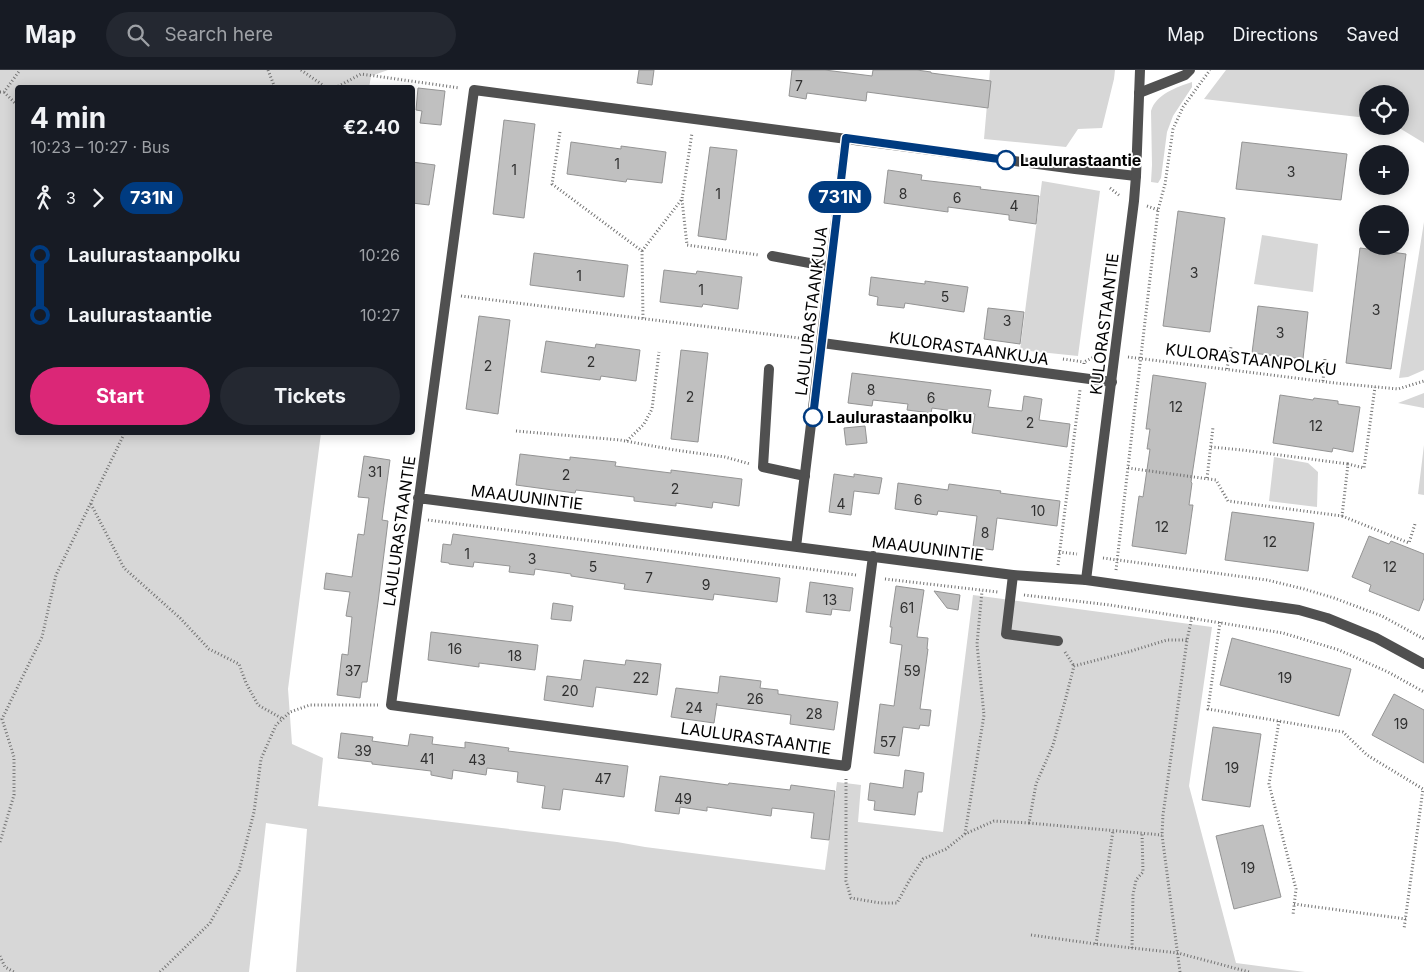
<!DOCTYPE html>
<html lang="en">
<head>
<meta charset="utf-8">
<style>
	body { margin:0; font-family:Inter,sans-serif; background:#242831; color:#f1f3f6; height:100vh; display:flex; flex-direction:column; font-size:19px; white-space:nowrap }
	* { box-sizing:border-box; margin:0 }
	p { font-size:16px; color:#9ea1a6 }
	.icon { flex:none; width:28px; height:28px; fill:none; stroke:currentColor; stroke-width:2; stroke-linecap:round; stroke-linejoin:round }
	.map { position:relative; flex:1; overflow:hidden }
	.sheet { position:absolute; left:15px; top:15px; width:400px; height:350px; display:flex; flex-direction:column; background:#171b24; border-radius:5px; box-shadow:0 2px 12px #0003 }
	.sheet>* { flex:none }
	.badge { padding:0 10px; border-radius:16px; font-size:18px; line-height:32px }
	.fabs { position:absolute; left:1359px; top:15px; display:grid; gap:10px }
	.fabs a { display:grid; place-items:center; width:50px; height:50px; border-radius:50%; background:#171b24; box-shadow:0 2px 12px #0003; font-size:25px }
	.map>.badge { position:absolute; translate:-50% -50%; box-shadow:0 0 0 2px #fff }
	.legs { display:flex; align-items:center; gap:8px; height:55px; padding:0 15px; font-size:16px }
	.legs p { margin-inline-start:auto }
	.head { display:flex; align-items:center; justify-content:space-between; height:85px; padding:0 15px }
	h1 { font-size:28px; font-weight:700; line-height:38px }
	.action { display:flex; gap:10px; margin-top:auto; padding:10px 15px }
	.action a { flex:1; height:58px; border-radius:30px; background:#db2777; color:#fff; font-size:20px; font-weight:700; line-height:58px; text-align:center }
	.action a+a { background:#242831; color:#f1f3f6 }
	ul { padding:0 15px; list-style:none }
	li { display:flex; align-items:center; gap:18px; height:60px; font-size:19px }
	li i { display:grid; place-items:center; width:8px; height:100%; margin:0 6px; background:currentColor }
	li i::after { content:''; width:12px; height:12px; margin:-6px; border:4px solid; border-radius:50%; background:#171b24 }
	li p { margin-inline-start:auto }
	li:first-child i { background:linear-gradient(#0000 50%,currentColor 0) }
	li:last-child i { background:linear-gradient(currentColor 50%,#0000 0) }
	header { display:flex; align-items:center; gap:30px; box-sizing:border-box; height:70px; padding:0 25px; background:#171b24; border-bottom:1px solid #363941 }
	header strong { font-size:24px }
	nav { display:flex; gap:28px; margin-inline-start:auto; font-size:18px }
	.search { width:350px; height:45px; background:#242831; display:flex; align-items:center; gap:12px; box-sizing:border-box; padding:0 18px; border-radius:28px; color:#9ea1a6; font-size:19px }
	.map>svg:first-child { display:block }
</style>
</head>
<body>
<header>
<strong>Map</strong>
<div class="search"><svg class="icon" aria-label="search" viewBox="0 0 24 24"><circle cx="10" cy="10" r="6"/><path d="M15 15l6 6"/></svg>Search here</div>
<nav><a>Map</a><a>Directions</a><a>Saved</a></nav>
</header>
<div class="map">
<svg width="1424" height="902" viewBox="0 0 1424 902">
	<rect width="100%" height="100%" fill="#fff"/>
	<path fill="#d7d7d7" d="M0 0H388L371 6 369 18H18V362L321 363 288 619 292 674 323 688 318 736 617 772 645 777 825 800 837 712 861 715 858 752 943 762 973 525 1212 557 1189 716 1236 893 1305 902H296L307 759 266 753 249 902H0Z
		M990 0H1115L1114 9 1102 58 1078 59 1066 77 984 69Z
		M1226 0H1424V73L1396 56H1400V24H1368L1367 48 1204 29Z
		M1192 12V17L1173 46 1167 62 1161 108 1158 113 1151 112 1152 95 1151 41C1156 24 1177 17 1192 12Z
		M1042 111 1100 121 1078 286 1020 280Z
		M1424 152V300L1408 307 1399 308Z
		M1262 165 1318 174 1313 222 1254 214Z
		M1424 323V338L1398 333Z
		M1424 375V425L1418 424Z
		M1274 387 1308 393 1318 402 1317 437 1269 431Z"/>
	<path fill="#c0c0c0" stroke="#949494" d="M639 0H654L652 15 637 13Z
		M792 0H825L872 6 873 0H917L931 2V3L991 11 988 38 867 22 866 31 807 23 806 29 789 26Z
		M418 18 445 21 441 55 420 53 422 41 416 40Z
		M504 50 535 54 524 148 493 144Z
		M571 72 621 79V76L666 82 662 113 627 109 626 112 567 104Z
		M1242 72 1347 84 1341 130 1236 119Z
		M710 77 737 80 726 170 698 166Z
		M412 92 435 95 429 135 412 133Z
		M888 100 922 105 921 110 981 117 980 119 1039 126 1036 154 1009 150V145L948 137V142L884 133Z
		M1178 141 1225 148 1210 262 1163 256Z
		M1360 178 1406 184 1391 299 1346 293Z
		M534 183 628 195 624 227 530 215Z
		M664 200 696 204 697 201 742 207 738 239 703 234 702 237 660 232Z
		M871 207 925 214V211L968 217 964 242 905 233 904 238 877 235 878 227 869 225Z
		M1258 236 1308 242 1303 289 1252 283Z
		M988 238 1024 242 1020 274 984 269Z
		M479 246 510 250 498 344 466 339Z
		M546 271 595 278 596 274 640 280 636 311 601 306 600 310 541 302Z
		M681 280 708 283 698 372 671 369Z
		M852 303 991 320 988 337 1022 341 1024 326 1042 329 1039 350 1070 354 1067 377 972 363 975 344 932 338 931 343 907 340 908 334 873 330 872 336 848 333Z
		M1153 305 1206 313 1191 412 1192 413 1189 435H1193L1186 484 1132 476 1139 426 1143 427 1150 379H1147L1150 359H1146Z
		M1280 325 1313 330 1314 328 1338 331V334L1360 337 1353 382 1333 378 1332 382 1273 373Z
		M865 356 867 373 846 375 844 358Z
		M520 384 570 390V387L616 392 615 396 671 403V400L742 409 739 436 713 432 712 438 676 433V436L634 431V427L576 420 575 423 516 415Z
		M364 386 390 390 382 450 388 451 378 532 367 612H362L360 628 337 625 342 584 348 585 352 547 346 546 350 522 324 519 326 503 352 507 358 464 364 465 369 428 358 427Z
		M834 404 854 407V404L882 408 879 424 854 421 851 445 829 442Z
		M898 413 948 420 949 414 1001 421 1000 423 1060 431 1057 456 997 448 993 480 973 477 977 446 938 441 937 445 895 439Z
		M1232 442 1314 453 1308 501 1225 490Z
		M453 464 780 508 777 532 714 524 713 530 624 519 625 514 571 506V504L535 499 534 505 509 502 510 496 474 492 473 497 449 494V493L441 492 443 474 451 475Z
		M1369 466 1389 474 1391 471 1424 484V528L1419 541 1369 521 1371 515 1352 507Z
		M810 512 853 518 850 541 832 539 831 545 806 542Z
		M896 516 924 520 917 567 928 568 927 579H928L920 639 931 640 929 656 920 655 919 659 903 657 899 686 874 683 880 634 894 636 902 575 890 573 892 557H890Z
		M934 521 960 525 958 540 947 538Z
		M553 533 573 536 571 551 551 549Z
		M431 562 538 575 535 600 479 593V597L428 590Z
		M1232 568 1351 599 1339 646 1220 615Z
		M584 590 625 595 626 590 661 594 657 625 596 617 593 637 544 630 547 606 581 610Z
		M720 606 761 611 760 618 778 620V624L838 632 834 660 790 654 791 645 716 635 717 633 714 653 671 647 676 618 718 623Z
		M1394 624 1424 640V693L1372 665Z
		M1213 657 1261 664 1250 737 1202 730Z
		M341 663 373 667 372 671 408 676 410 664 433 667 432 674 465 678V672L509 678 508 681 628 696 624 727 563 719 560 740 542 738 545 716 517 712 518 702 487 698 486 705 453 700 452 709 431 705V701L372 694V692L338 688Z
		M905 700 924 703 922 722H918L915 745 874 740 875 731 868 730 870 713 903 718Z
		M660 706 728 715 729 713 790 720 791 715 835 721 829 770 811 768 814 743 772 738 771 746 707 737V741L680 737 679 744 655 741Z
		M1263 755 1281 827 1234 839 1216 766Z"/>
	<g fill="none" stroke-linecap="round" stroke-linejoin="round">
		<path stroke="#727272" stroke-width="3" stroke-dasharray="1 2.5" stroke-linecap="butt" d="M268 0 275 18
			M301 0 327 18
			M335 18 361 4 460 18
			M0 22H4L20 0
			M4 22 18 36
			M560 62 552 114 642 181 643 249
			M1110 118 1120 126
			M682 130 687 175 759 185
			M1147 136 1158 140
			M642 181 682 129 692 63
			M461 226 807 269
			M1128 287 1335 313 1398 319 1424 311
			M1063 289 1084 292
			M1084 294V292L1100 284V282
			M1227 299 1231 277
			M1323 311 1325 289
			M516 361 620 370 675 380 725 387 750 394
			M627 371 644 354 652 339 659 282
			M1211 377 1242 380 1348 394
			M1128 398 1216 410 1228 431 1342 446 1348 394 1364 398 1375 317
			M1207 408 1213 357
			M91 434 124 498 180 548 209 579 239 594 246 613 258 635 283 649
			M1342 446 1409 473 1415 454
			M428 450 856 505
			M1059 482 1077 484
			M1103 488 1267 510 1304 519 1334 528 1382 546 1424 569
			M1058 495 1080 320
			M1116 500 1158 140 1165 114 1173 59 1183 37 1210 0
			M885 509 998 522
			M1024 525 1110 535 1283 563 1339 580 1388 602 1424 622
			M1220 552 1208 639 1343 662 1367 685 1423 719 1404 859
			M1065 582 1074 596
			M1279 651 1269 714 1296 819 1293 845
			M846 709V811L851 828 880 833H897L909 811 923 789 946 779 965 764 994 751 1029 753 1036 714 1053 675 1065 631 1074 596 1128 582 1167 570H1187
			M1029 753 1162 765
			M965 764 984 645 977 574 982 521
			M0 772 14 725V687L2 649 42 567 56 505 125 362
			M1294 834 1406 849
			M1031 865 1096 874 1178 883 1249 902
			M1096 874 1113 761
			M1132 878 1133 825 1136 810 1143 802 1142 763
			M0 886 5 897 14 902
			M160 902 210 853 239 801 254 742 261 689 276 655 290 642 310 635H378
			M1180 902 1162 765 1163 745 1187 570 1192 547"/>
		<path stroke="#505050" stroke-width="10" d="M772 186 831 197
			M769 299 763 397 805 406
			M1013 505 1006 564 1058 571"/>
		<path stroke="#505050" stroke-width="10" d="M1139 23 1185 5 1190 0
			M822 273 1112 312
			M418 428 1013 505 1086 510
			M796 477 846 68
			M873 486 846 696 391 635 474 20 1075 99 1136 106"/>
		<path stroke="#505050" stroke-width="10" d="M1140 0 1136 106 1134 131 1086 510 1299 540 1327 548 1376 568 1424 594"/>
	</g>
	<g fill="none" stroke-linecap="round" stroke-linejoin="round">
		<g stroke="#fff" stroke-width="11">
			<path id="line-1" d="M813 347 846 68 1006 90"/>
		</g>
		<use href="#line-1" stroke="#003b80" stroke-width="8"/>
	</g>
	<g fill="#fff" stroke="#003b80" stroke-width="2.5">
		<circle cx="1006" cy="90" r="9"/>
		<circle cx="813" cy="347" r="9"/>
	</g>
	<g text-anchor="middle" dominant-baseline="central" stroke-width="4" stroke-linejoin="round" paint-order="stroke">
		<g font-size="14" fill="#303030">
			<text x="799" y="15">7</text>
			<text x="617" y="93">1</text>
			<text x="514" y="99">1</text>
			<text x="1291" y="101">3</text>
			<text x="718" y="123">1</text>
			<text x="903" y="123">8</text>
			<text x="957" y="127">6</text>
			<text x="1014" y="135">4</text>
			<text x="1194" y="202">3</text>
			<text x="579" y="205">1</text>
			<text x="701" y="219">1</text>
			<text x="945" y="226">5</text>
			<text x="1376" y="239">3</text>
			<text x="1007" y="250">3</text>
			<text x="1280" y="262">3</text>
			<text x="591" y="291">2</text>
			<text x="488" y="295">2</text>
			<text x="871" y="319">8</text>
			<text x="690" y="326">2</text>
			<text x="931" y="327">6</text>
			<text x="1176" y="336">12</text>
			<text x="1030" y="352">2</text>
			<text x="1316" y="355">12</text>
			<text x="375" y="401">31</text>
			<text x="566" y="404">2</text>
			<text x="675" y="418">2</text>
			<text x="918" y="429">6</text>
			<text x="841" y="433">4</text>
			<text x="1038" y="440">10</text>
			<text x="1162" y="456">12</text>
			<text x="985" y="462">8</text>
			<text x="1270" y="471">12</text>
			<text x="467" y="483">1</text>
			<text x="532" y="488">3</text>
			<text x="593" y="496">5</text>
			<text x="1390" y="496">12</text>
			<text x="649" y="507">7</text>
			<text x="706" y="514">9</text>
			<text x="830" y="529">13</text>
			<text x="907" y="537">61</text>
			<text x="455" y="578">16</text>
			<text x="515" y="585">18</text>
			<text x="353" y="600">37</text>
			<text x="912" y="600">59</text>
			<text x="641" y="607">22</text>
			<text x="1285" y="607">19</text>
			<text x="570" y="620">20</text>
			<text x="755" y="628">26</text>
			<text x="694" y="637">24</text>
			<text x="814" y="643">28</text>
			<text x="1401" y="653">19</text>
			<text x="888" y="671">57</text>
			<text x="363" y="680">39</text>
			<text x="427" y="688">41</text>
			<text x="477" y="689">43</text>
			<text x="1232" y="697">19</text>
			<text x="603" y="708">47</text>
			<text x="683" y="728">49</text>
			<text x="1248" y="797">19</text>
		</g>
		<g font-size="16" font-weight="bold" fill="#000" stroke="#fff" text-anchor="start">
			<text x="1020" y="90">Laulurastaantie</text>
			<text x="827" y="347">Laulurastaanpolku</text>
		</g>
		<g font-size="16" fill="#000" stroke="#fff">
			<text transform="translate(811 241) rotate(-83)">LAULURASTAANKUJA</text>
			<text transform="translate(1104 254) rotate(-83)">KULORASTAANTIE</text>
			<text transform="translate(969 278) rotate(8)">KULORASTAANKUJA</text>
			<text transform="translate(1251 289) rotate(7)">KULORASTAANPOLKU</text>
			<text transform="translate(527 427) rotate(7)">MAAUUNINTIE</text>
			<text transform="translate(399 461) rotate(-82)">LAULURASTAANTIE</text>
			<text transform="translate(928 478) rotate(7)">MAAUUNINTIE</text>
			<text transform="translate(756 668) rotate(8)">LAULURASTAANTIE</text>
		</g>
	</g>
</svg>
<div class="fabs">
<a><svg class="icon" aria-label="locate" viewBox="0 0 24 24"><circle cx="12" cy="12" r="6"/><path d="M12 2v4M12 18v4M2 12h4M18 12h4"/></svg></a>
<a>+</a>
<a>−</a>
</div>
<b class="badge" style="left:840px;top:127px;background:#003b80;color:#fff">731N</b>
<section class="sheet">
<div class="head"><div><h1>4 min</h1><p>10:23 – 10:27 · Bus</p></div><b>€2.40</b></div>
<div class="legs"><svg class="icon" aria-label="walk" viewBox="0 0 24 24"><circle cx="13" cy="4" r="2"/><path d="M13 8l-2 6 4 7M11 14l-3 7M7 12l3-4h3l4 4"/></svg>3<svg class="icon" aria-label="forward" viewBox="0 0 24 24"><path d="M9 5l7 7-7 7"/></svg><b class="badge" style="background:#003b80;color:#fff">731N</b></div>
<ul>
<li><i style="color:#003b80"></i><b>Laulurastaanpolku</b><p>10:26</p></li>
<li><i style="color:#003b80"></i><b>Laulurastaantie</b><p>10:27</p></li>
</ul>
<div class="action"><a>Start</a><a>Tickets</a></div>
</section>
</div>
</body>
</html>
